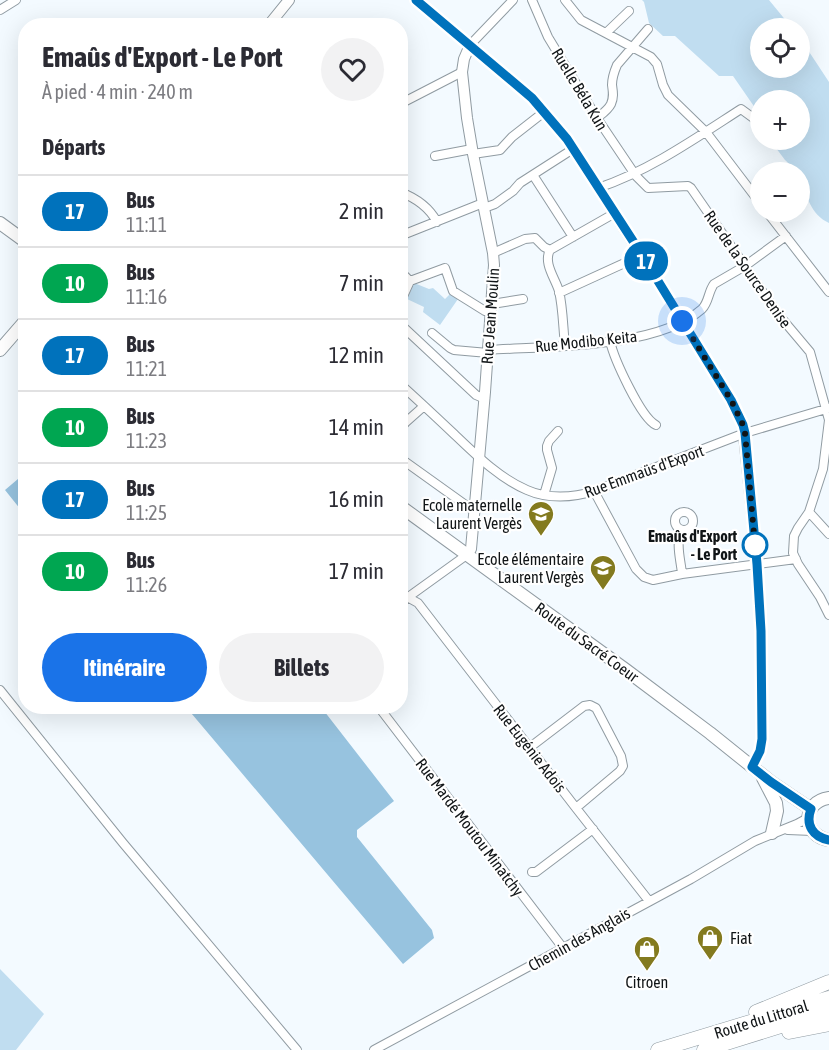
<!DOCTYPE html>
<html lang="fr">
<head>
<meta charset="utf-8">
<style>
	body { margin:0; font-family:"Asap Condensed",sans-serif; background:#f2f2f3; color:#2b2b33; height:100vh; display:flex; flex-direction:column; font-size:22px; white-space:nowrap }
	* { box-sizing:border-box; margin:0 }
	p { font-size:20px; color:#7c7c81 }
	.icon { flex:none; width:33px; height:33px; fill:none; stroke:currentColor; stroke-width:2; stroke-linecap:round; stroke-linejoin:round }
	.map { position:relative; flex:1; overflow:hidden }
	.details { position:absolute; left:18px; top:18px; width:390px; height:696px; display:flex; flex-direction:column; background:#fff; border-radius:24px; box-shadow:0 6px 24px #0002 }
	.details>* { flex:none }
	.badge { padding:0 12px; border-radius:20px; font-size:21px; line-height:39px }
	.controls { position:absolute; left:750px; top:18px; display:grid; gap:12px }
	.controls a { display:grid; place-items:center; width:60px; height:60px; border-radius:50%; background:#fff; box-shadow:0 6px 24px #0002; font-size:30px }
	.you { position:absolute; width:30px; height:30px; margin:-15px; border:4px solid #fff; border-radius:50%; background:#1a73e8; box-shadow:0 0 0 9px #1a73e833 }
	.map>.badge { position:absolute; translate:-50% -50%; box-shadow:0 0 0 3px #fff }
	h2 { padding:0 24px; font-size:22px; line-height:54px }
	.round { display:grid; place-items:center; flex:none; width:63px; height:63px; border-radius:32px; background:#f2f2f3 }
	.summary { display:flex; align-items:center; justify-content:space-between; height:102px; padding:0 24px }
	h1 { font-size:28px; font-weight:700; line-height:45px }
	.action { display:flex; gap:12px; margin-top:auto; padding:12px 24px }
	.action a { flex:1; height:69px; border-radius:36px; background:#1a73e8; color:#fff; font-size:24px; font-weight:700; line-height:69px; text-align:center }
	.action a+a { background:#f2f2f3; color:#2b2b33 }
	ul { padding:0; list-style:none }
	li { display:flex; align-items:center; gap:18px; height:72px; padding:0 24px; border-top:2px solid #e1e1e2 }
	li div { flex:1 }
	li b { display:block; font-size:22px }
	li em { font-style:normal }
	li .badge { min-width:66px; font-weight:700; text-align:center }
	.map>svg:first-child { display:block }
</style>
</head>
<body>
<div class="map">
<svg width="829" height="1050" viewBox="0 0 829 1050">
	<rect width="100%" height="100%" fill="#f3faff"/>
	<path fill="#c0ddf0" d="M642 0H769L792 28H760V68H800V38L829 82V223C811 215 806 195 800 177V172H798L785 160 770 140H800V100H760V115L733 76H719L675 36H663L649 23 644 2Z
		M414 283 429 289 433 288 445 299 451 293 458 299 440 325 423 312 424 307 407 299Z
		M0 969 44 1014 16 1050H0Z"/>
	<path fill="#97c3df" d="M25 473V515L5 490Z
		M186 707H321L394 801 357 830V837L432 930 434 938 403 964Z"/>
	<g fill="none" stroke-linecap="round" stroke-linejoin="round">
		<g stroke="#909ba2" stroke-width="10">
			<path id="minor" d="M532 0 548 37 597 118 636 176 648 188 688 186 691 188 778 314 810 352 829 420 823 469 809 512 798 528 794 536 793 553 798 564 820 597 829 615
				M565 0 581 20 651 57 657 64 663 85 668 95 706 132 760 203
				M0 10 16 0
				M606 33 629 11
				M470 45 513 0
				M400 104 462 72
				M597 118C602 114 608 110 611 104 614 97 613 92 612 85 612 78 614 72 617 65L648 29
				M473 154 500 150 512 137 544 112
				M435 156 472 149
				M533 175 573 237
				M598 188C649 171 696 138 741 109L756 120 760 121
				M400 192C416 198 429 207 437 222
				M484 208 495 204 513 191 520 183 573 149
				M767 212 829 292
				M400 236 483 203
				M550 250C543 263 555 278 559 291 563 308 563 328 565 345
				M550 250 615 213
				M493 253 525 239 535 238 544 247 550 250
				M400 271 410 281
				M559 293 642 255
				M400 303 410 281 445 268 453 291 485 311 491 312
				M492 304 523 299
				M400 324 476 395 485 399
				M432 333 450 348 454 350 488 353
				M610 341C614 359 641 418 656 425
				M488 350C546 346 657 349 702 309 709 302 708 292 714 284L745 266 786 236
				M400 384C419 401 436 417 454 434 476 455 499 478 527 490 547 499 573 498 594 491L745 433 829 408
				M400 429 406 422 424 406
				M400 458 474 511
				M594 491 636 569 644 577 653 580 682 574 796 559
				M544 495 552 468 547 450V446L549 441 558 431
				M675 521a9 9 0 1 1 18 0a9 9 0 1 1-18 0Z
				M809 512 829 534
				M682 530C675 543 681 561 682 574
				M400 593 418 603 576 808 649 901
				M400 603 468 554
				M0 690 123 843 297 1050
				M378 706 563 948
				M529 748 584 706 590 705 596 708 621 756 623 766 620 771 576 808
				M788 830 812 831
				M532 872H536L593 829
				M374 1050 691 879 755 841 797 824 808 818"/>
		</g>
		<g stroke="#909ba2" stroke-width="12">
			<path id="tertiary" d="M416 0 532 98 567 139 673 305 731 400 743 425 757 564 761 631 762 739 760 751 752 767
				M268 26 289 0
				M468 554 471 549 485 392 494 265 493 253 473 154 467 118 462 72 464 59 470 45"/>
		</g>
		<g stroke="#909ba2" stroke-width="14">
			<path id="secondary" d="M0 223 26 242"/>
		</g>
		<g stroke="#909ba2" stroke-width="14">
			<path id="primary" d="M0 350 26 320
				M400 506 626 670 710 733 771 782 811 809
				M763 778 776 803 777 811 772 833
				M829 798C801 802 802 836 829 840"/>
		</g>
		<g stroke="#909ba2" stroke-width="15">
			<path id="trunk" d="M756 1012 829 982
				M789 1032 829 1024
				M658 1050 829 998
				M704 1050 829 1011"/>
		</g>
		<use href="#minor" stroke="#fff" stroke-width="8"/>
		<use href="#tertiary" stroke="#fff" stroke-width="10"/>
		<use href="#secondary" stroke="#fff" stroke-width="12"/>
		<use href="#primary" stroke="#fff" stroke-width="12"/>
		<use href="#trunk" stroke="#fff" stroke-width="14"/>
	</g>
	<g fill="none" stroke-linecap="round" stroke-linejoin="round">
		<g stroke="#fff" stroke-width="14">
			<path id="line" d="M416 0 532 98 567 139 642 255 731 400 743 425 745 433 757 564 761 631 762 739 760 751 752 767 771 782 811 809C805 825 813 837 829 840"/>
		</g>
		<use href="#line" stroke="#0072bc" stroke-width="9"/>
		<path stroke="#111517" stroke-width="6" stroke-dasharray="0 10.8" d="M682 321 731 400 743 425 745 433 755 545"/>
	</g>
	<defs>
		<g id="school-pin" transform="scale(1.35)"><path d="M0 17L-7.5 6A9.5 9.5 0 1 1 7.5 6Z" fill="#837a1f" stroke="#fff"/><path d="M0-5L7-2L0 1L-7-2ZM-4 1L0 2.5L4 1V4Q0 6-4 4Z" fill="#fff"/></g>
		<g id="shop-pin" transform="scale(1.35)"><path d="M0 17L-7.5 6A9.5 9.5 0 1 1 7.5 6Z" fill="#837a1f" stroke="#fff"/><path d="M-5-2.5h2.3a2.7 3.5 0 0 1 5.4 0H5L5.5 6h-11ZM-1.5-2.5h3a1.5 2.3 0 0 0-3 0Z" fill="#fff"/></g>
	</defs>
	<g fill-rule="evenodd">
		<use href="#school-pin" x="541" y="514"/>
		<use href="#school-pin" x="603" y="568"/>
		<use href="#shop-pin" x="710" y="938"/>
		<use href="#shop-pin" x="647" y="949"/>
	</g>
	<circle fill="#fff" stroke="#0072bc" stroke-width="3" cx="755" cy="545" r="12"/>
	<g text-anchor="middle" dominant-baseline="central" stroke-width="4.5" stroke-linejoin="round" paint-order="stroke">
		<g font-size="16" fill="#111517" stroke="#fff">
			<text transform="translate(580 89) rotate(59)">Ruelle Béla Kun</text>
			<text transform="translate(748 269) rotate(55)">Rue de la Source Denise</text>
			<text transform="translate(490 316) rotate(-86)">Rue Jean Moulin</text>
			<text transform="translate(586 341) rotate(-6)">Rue Modibo Keita</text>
			<text transform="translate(644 471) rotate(-20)">Rue Emmaüs d'Export</text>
			<text transform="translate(587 642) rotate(36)">Route du Sacré Coeur</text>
			<text transform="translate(530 748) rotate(52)">Rue Eugénie Adois</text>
			<text transform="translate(470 827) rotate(53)">Rue Mardé Moutou Minatchy</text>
			<text transform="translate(579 939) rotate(-29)">Chemin des Anglais</text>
			<text transform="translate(761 1019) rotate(-17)">Route du Littoral</text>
		</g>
		<g font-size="16" fill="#111517" stroke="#fff" text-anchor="end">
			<text x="522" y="505">Ecole maternelle<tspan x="522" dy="18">Laurent Vergès</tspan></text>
			<text x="584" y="559">Ecole élémentaire<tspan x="584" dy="18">Laurent Vergès</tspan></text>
			<text x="730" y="938" text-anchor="start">Fiat</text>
			<text x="647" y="982" text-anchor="middle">Citroen</text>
		</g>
		<g font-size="16" font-weight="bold" fill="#111517" stroke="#fff" text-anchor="end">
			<text x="737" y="536">Emaûs d'Export<tspan x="737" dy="18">- Le Port</tspan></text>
		</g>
	</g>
</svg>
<div class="controls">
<a><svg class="icon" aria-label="locate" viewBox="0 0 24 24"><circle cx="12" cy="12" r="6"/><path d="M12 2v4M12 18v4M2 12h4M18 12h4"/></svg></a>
<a>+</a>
<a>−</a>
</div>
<div class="you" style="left:682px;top:321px"></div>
<b class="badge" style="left:646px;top:261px;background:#0072bc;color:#fff">17</b>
<section class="details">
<div class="summary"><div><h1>Emaûs d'Export - Le Port</h1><p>À pied · 4 min · 240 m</p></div><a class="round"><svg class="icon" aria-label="heart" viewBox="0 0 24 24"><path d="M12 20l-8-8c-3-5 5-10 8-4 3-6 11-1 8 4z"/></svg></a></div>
<h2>Départs</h2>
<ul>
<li><span class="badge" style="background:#0072bc;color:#fff">17</span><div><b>Bus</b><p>11:11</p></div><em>2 min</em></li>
<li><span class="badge" style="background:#00a651;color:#fff">10</span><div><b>Bus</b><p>11:16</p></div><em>7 min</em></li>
<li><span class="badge" style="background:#0072bc;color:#fff">17</span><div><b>Bus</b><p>11:21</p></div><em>12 min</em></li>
<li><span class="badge" style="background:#00a651;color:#fff">10</span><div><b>Bus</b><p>11:23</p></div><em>14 min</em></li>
<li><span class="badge" style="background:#0072bc;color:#fff">17</span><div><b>Bus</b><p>11:25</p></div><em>16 min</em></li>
<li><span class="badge" style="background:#00a651;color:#fff">10</span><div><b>Bus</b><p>11:26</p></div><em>17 min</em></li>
</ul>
<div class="action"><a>Itinéraire</a><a>Billets</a></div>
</section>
</div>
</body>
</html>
